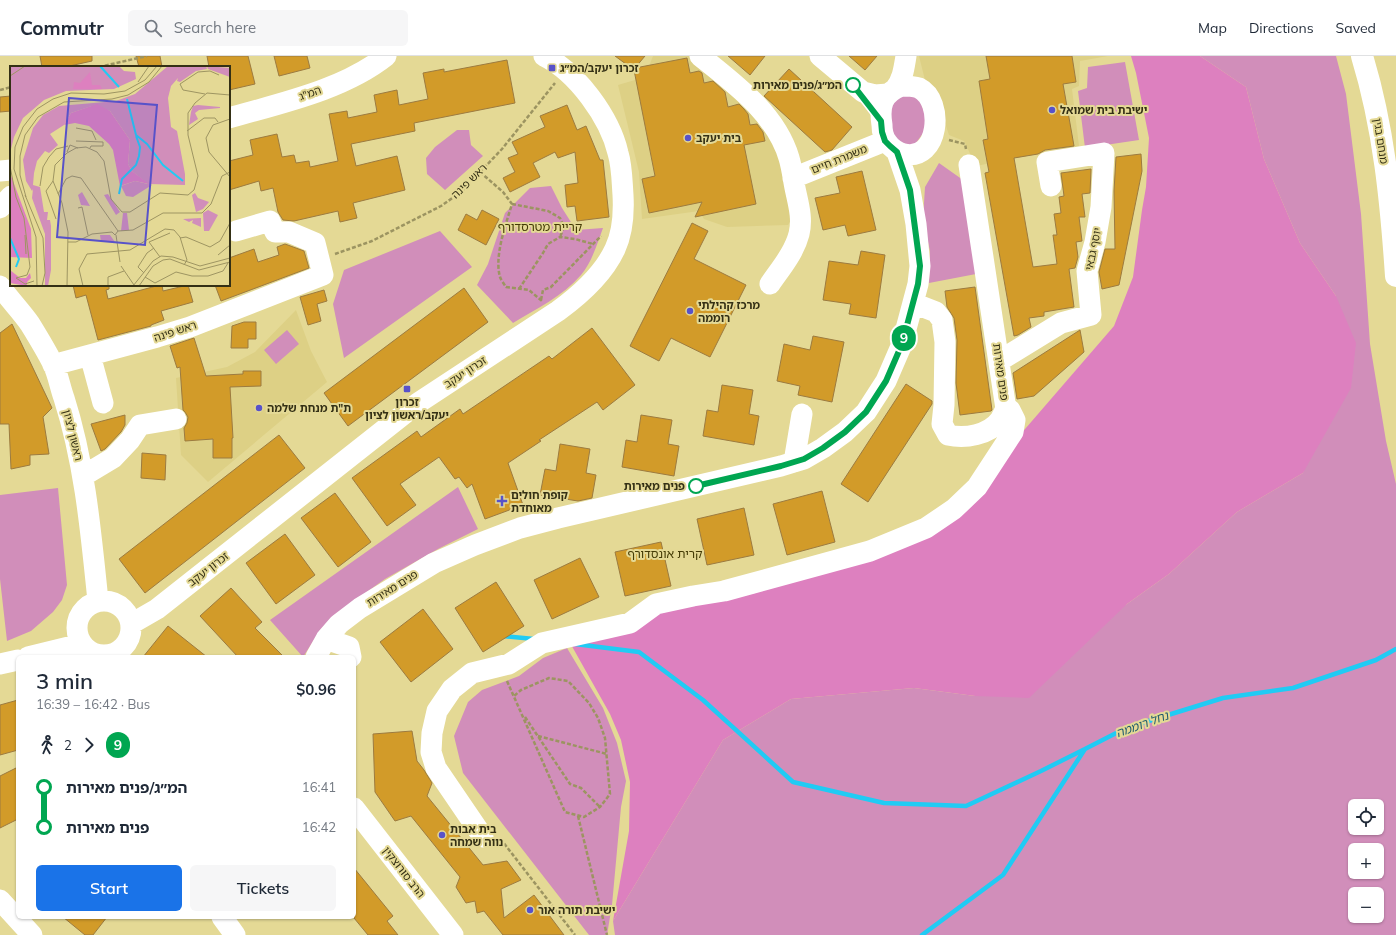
<!DOCTYPE html>
<html lang="en">
<head>
<meta charset="utf-8">
<style>
	body { margin:0; font-family:Mulish,"Noto Sans Hebrew",sans-serif; background:#f6f6f7; color:#1f2937; height:100vh; display:flex; flex-direction:column; font-size:15px; white-space:nowrap }
	* { box-sizing:border-box; margin:0 }
	p { font-size:13px; color:#747a83 }
	.icon { flex:none; width:22px; height:22px; fill:none; stroke:currentColor; stroke-width:2; stroke-linecap:round; stroke-linejoin:round }
	.map { position:relative; flex:1; overflow:hidden }
	.drawer { position:absolute; left:16px; top:599px; width:340px; height:264px; display:flex; flex-direction:column; background:#fff; border-radius:6px; box-shadow:0 1px 3px #0004 }
	.drawer>* { flex:none }
	.badge { padding:0 8px; border-radius:13px; font-size:14px; line-height:26px }
	.buttons { position:absolute; left:1348px; top:743px; display:grid; gap:8px }
	.buttons a { display:grid; place-items:center; width:36px; height:36px; border-radius:6px; background:#fff; box-shadow:0 1px 3px #0004; font-size:20px }
	.map>.badge { position:absolute; translate:-50% -50%; box-shadow:0 0 0 2px #fff }
	.legs { display:flex; align-items:center; gap:6px; height:44px; padding:0 20px; font-size:13px }
	.legs p { margin-inline-start:auto }
	.summary { display:flex; align-items:center; justify-content:space-between; height:68px; padding:0 20px }
	h1 { font-size:22px; font-weight:600; line-height:30px }
	.action { display:flex; gap:8px; margin-top:auto; padding:8px 20px }
	.action a { flex:1; height:46px; border-radius:6px; background:#1a73e8; color:#fff; font-size:16px; font-weight:600; line-height:46px; text-align:center }
	.action a+a { background:#f6f6f7; color:#1f2937 }
	ul { padding:0 20px; list-style:none }
	li { display:flex; align-items:center; gap:14px; height:40px; font-size:15px }
	li i { display:grid; place-items:center; width:6px; height:100%; margin:0 5px; background:currentColor }
	li i::after { content:''; width:10px; height:10px; margin:-5px; border:3px solid; border-radius:50%; background:#fff }
	li p { margin-inline-start:auto }
	li:first-child i { background:linear-gradient(#0000 50%,currentColor 0) }
	li:last-child i { background:linear-gradient(currentColor 50%,#0000 0) }
	header { display:flex; align-items:center; gap:24px; box-sizing:border-box; height:56px; padding:0 20px; background:#fff; border-bottom:1px solid #e0e1e3 }
	header strong { font-size:19px }
	nav { display:flex; gap:22px; margin-inline-start:auto; font-size:14px }
	.search { width:280px; height:36px; background:#f6f6f7; display:flex; align-items:center; gap:10px; box-sizing:border-box; padding:0 14px; border-radius:6px; color:#747a83; font-size:15px }
	.map>svg:first-child { display:block }
</style>
</head>
<body>
<header>
<strong>Commutr</strong>
<div class="search"><svg class="icon" aria-label="search" viewBox="0 0 24 24"><circle cx="10" cy="10" r="6"/><path d="M15 15l6 6"/></svg>Search here</div>
<nav><a>Map</a><a>Directions</a><a>Saved</a></nav>
</header>
<div class="map">
<svg width="1396" height="879" viewBox="0 0 1396 879">
	<rect width="100%" height="100%" fill="#e4d995"/>
	<path fill="#ddd085" d="M653 0H690L775 78 795 158 788 169 727 171 704 163 699 155 642 163 639 116 618 29 645 21Z
		M919 0H1108L1080 5 1079 30 1072 33 1079 90 976 110 964 85 949 79 938 46 926 28Z
		M296 254 311 295 327 326 208 426 181 399 176 322 227 311 255 296Z"/>
	<path fill="#d18eba" fill-rule="evenodd" d="M1200 0H1336L1346 38 1361 158 1370 288 1386 385 1396 428V879H615L613 865 723 684 791 643 914 632 975 640 1127 548 1169 518 1237 456 1303 417 1336 240 1300 187 1264 103 1246 31ZM1355 750H1377V772H1355ZM1355 794H1377V816H1355ZM1355 838H1377V860H1355Z
		M1125 6 1139 84 1085 92 1078 35 1087 32 1088 11Z
		M917 36 929 69 913 91 893 85 889 44Z
		M457 74H469L471 89 483 100 445 134 427 118 426 102 435 91Z
		M939 107 963 124 976 218 929 227 930 195 923 163 925 131Z
		M551 130 562 152 576 174 603 172C597 188 592 206 581 219 563 240 536 253 513 267L477 229 488 208 505 157 530 132Z
		M440 175 472 211 344 302 333 248 344 214Z
		M287 274 299 288 276 308 264 294Z
		M458 431 478 473 438 493 385 523 333 560 321 573 303 601 270 564Z
		M58 432 67 529 62 544 53 556 31 575 7 585 0 523V439Z
		M567 592 603 652 617 687 626 725 621 751 612 849 607 879H589L463 717 454 680 468 646 482 634 519 620 543 602Z"/>
	<path fill="#dd80bf" d="M1131 0H1200L1246 31 1264 103 1300 187 1336 240 1356 287 1351 332 1303 417 1237 456 1169 518 1127 548 1029 642 975 640 914 632 791 643 723 684 613 865 629 775 630 726 621 684 610 658 569 585 611 582 662 553 917 483 1019 380 1114 270 1133 221 1142 154 1146 131 1149 82 1136 17Z"/>
	<g fill="none" stroke-linecap="round" stroke-linejoin="round">
		<path stroke="#20cbf4" stroke-width="4.5" d="M503 580 534 583
			M575 588 639 596 703 644 793 726 884 747 966 750 1041 715 1085 693
			M922 879 1003 819 1085 693 1126 672 1223 642 1293 632 1376 604 1396 593"/>
	</g>
	<path fill="#d29b29" stroke="#9c7b40" d="M40 0H92V5L65 11H42Z
		M136 0H160L162 11H139Z
		M207 0H248L255 28 229 34V11H209Z
		M274 0H307L310 12 279 20Z
		M615 0H645L635 12 687 2 690 17 699 15 702 17 704 27 713 25 725 36 728 51 739 48 744 53 748 58 750 69 757 68 763 76 765 85 744 89 756 148 695 161 702 146 649 157 642 123 655 120 634 14Z
		M728 0H765L750 19Z
		M849 0H877L865 14Z
		M986 0H1072L1076 26 1063 28 1074 90 1045 94 1038 98 1014 102 1033 211 1057 208 1053 179H1057L1054 158 1061 157 1059 141 1064 140 1061 117 1091 113V114L1090 137 1082 138 1085 161H1079L1082 185 1076 186 1078 201 1075 212 1069 213 1074 251 1044 256V260L1029 262 1031 271 1018 279 1014 280 985 117 989 116 983 84 988 83 979 25 990 23Z
		M507 4 515 47 414 67 415 75 351 88 356 110 397 100 405 134 353 147 357 162 340 166 338 155 294 165 283 164 278 156 273 132 261 135 259 125 229 134V105L253 99 250 84 277 78 282 101 294 99 296 107 309 105 310 111 338 105 329 58 347 55 348 62 377 56 374 39 397 34 399 49 428 43 423 17 444 13V16Z
		M789 13 852 71 832 94 825 96 764 40Z
		M11 40V55L0 56V41Z
		M567 49 577 74 586 70 600 104H603L609 161 577 165 575 150 567 151 565 129 578 127 575 96 558 102 555 96 533 107 540 121 510 136 503 122 515 116 508 102 518 98 512 86 545 71 540 60Z
		M1141 98 1142 115 1119 229 1102 233 1099 216 1105 193H1115L1114 135 1116 101Z
		M862 115 876 174 848 180 845 169 823 174 815 142 840 137 836 121Z
		M482 154 499 163 486 189 458 174 466 158 477 164Z
		M692 167 708 175 694 203 746 229 710 301 671 282 659 305 630 290Z
		M285 188 304 195 309 212 221 245 215 229H229V202L254 193 258 206 279 199 277 191Z
		M861 195 885 199 876 262 849 258 851 248 823 244 829 205 858 209Z
		M73 229H109V233L106 234 108 243 160 229H162L163 235 188 229 193 246 161 255 164 264 151 269V270L98 284 86 239 76 242Z
		M975 231 992 354 991 355 960 359 956 327 957 284 954 262 947 251 945 235Z
		M464 232 488 266 348 370 324 337Z
		M324 234 327 245 317 248 321 265 308 269 300 241Z
		M244 266H256V283H248V292H231L232 270Z
		M12 268 52 352 43 361 49 398 30 399V409L11 413 9 368H0V277Z
		M592 272 635 329 603 354 597 346 539 384 541 385 508 407 523 449 485 463 472 428 467 432 459 421 455 423 439 401 400 428 416 449 387 470 352 422 417 375 421 381 460 353 463 358 549 300 552 303Z
		M1080 274 1084 296 1034 340 1017 343 1013 317Z
		M813 280 844 286 832 346 798 339 800 330 777 325 784 288 810 294Z
		M194 282 206 320 243 318V315H261V330L230 331 233 382H232V402H213V383L185 385 184 372 187 367 188 361 185 356 183 354 180 311 177 312 170 290Z
		M906 328 932 345V348L868 446 841 428Z
		M722 329 753 334 749 358 759 360 754 389 703 380 707 354 718 356Z
		M125 359V369L121 376 105 393 101 395 91 368Z
		M641 359 672 364 668 388 679 390 674 420 622 411 626 384 637 386Z
		M279 379 305 412 145 537 119 503Z
		M560 388 590 393 586 417 596 419 592 442 578 445 540 439 545 413 556 415Z
		M142 397 166 399 165 424 141 422Z
		M822 435 835 486 787 499 773 448Z
		M335 437 371 486 338 511 301 462Z
		M744 452 754 499 707 509 697 463Z
		M285 478 315 519 276 548 246 507Z
		M661 486 671 530 625 540 615 496Z
		M580 502 599 541 552 563 534 524Z
		M496 526 524 570 483 596 455 552Z
		M231 532 262 566 255 572 284 601H238L200 560Z
		M423 553 453 593 411 626 380 586Z
		M168 570 207 601H143Z
		M18 644V694L0 699V649Z
		M412 675 417 705 424 714 432 727 427 740 483 809 507 805 521 824 501 833 504 862 534 839 564 879H503L484 855 477 857 475 845 466 847 456 831 460 821 411 760 395 765 375 736 373 678Z
		M18 711V763L0 772V720Z
		M354 812 393 860 387 865 398 879H368L354 862Z
		M63 861H107L93 879H85Z"/>
	<g fill="none" stroke-linecap="round" stroke-linejoin="round">
		<path stroke="#9c9461" stroke-width="2.5" stroke-dasharray="4 2" stroke-linecap="butt" d="M99 11 147 0
			M0 34 11 31
			M949 84 965 88 966 93
			M480 116 503 136 512 148C506 168 494 200 500 221 501 224 504 228 506 231L529 234 542 245
			M512 148 548 155 560 162 564 171 560 181
			M335 198 372 185 441 150 461 136 502 93 555 27
			M519 233 543 197 548 188 560 181 575 183 593 188
			M541 244 543 234 551 231 601 180
			M507 625 565 756 584 761 600 751 610 738 605 682 598 662 589 647 568 625 549 622 521 634 514 640
			M525 661 570 728 581 732 600 751
			M538 680 607 698
			M578 760 607 879
			M499 785 503 786 575 879"/>
		<path stroke="#fff" stroke-width="21" d="M700 0C735 28 776 58 789 102 792 112 793 122 795 132 798 147 803 162 799 178 794 197 781 212 770 228
			M820 0 863 36 875 39 888 38
			M901 30C908 30 913 30 919 32 945 45 939 106 904 98 897 96 891 92 887 86 883 81 882 75 882 69 879 50 882 38 901 30Z
			M895 33C903 23 904 12 906 0
			M229 62C281 47 343 34 386 0
			M0 115 11 114
			M793 122 885 85
			M0 152 11 140
			M0 230C9 243 21 255 30 268 38 281 46 294 53 308 58 318 60 331 64 342 85 408 91 477 98 545
			M913 247 936 256 942 264 945 286 944 349 942 368 948 379C965 383 989 379 1000 364 1002 361 1004 356 1006 353L969 109
			M90 299 103 347
			M999 305 1061 267 1091 259 1087 215 1095 186 1101 151 1104 97 1047 106 1051 130
			M53 309 157 281 190 271 323 219 315 187 289 176H275L270 165 236 175
			M794 406 802 358
			M83 420 113 402 130 384 140 369 176 363
			M77 572a27 27 0 1 1 54 0a27 27 0 1 1-54 0Z
			M131 568 157 553 418 347 558 255C580 239 603 219 615 193 623 176 624 157 623 139 622 125 622 110 618 97 610 62 577 16 544 0
			M326 583 349 591 351 601
			M28 601 81 588
			M316 601 326 583 339 568 360 552 434 507 475 489 520 472 558 462 781 410 804 403 823 392 845 376 866 356 886 325 902 288 918 228 920 210 916 168 910 134 897 96
			M0 608 18 604
			M354 752 453 879
			M483 781 436 712 431 696 432 677 437 655 452 633 472 617 509 608 542 587 630 567 656 548 693 540 724 535 870 495 926 472 954 453 977 431 1013 376 1015 364 1010 354 1006 353
			M0 844 32 879
			M222 861 235 879"/>
		<path stroke="#fff" stroke-width="22" d="M1362 0C1384 72 1391 146 1396 220"/>
	</g>
	<g fill="none" stroke-linecap="round" stroke-linejoin="round">
		<g stroke="#fff" stroke-width="9">
			<path id="line-1" d="M696 430 781 410 804 403 823 392 845 376 866 356 886 325 902 288 918 228 920 210 910 134 897 96 890 90 885 85 882 76 881 65 853 29"/>
		</g>
		<use href="#line-1" stroke="#00a651" stroke-width="6"/>
	</g>
	<g fill="#5852c9" stroke="#e4d995" stroke-width="1.5">
		<rect x="548" y="8" width="8" height="8" rx="2"/>
		<circle cx="1052" cy="54" r="4"/>
		<circle cx="688" cy="82" r="4"/>
		<circle cx="690" cy="255" r="4"/>
		<rect x="403" y="329" width="8" height="8" rx="2"/>
		<circle cx="259" cy="352" r="4"/>
		<path d="M500 439h4v4h4v4h-4v4h-4v-4h-4v-4h4z"/>
		<circle cx="442" cy="779" r="4"/>
		<circle cx="530" cy="854" r="4"/>
	</g>
	<g fill="#fff" stroke="#00a651" stroke-width="2">
		<circle cx="853" cy="29" r="7"/>
		<circle cx="696" cy="430" r="7"/>
	</g>
	<g text-anchor="middle" dominant-baseline="central" stroke-width="4" stroke-linejoin="round" paint-order="stroke">
		<g font-size="11" font-weight="bold" fill="#343015" stroke="#e4d995" text-anchor="start">
			<text x="560" y="12">זכרון יעקב/המ״ג</text>
			<text x="1060" y="54">ישיבת בית שמואל</text>
			<text x="696" y="82">בית יעקב</text>
			<text x="698" y="249">מרכז קהילתי<tspan x="698" dy="13">רוממה</tspan></text>
			<text x="407" y="346" text-anchor="middle">זכרון<tspan x="407" dy="13">יעקב/ראשון לציון</tspan></text>
			<text x="267" y="352">ת"ת מנחת שלמה</text>
			<text x="511" y="439">קופת חולים<tspan x="511" dy="13">מאוחדת</tspan></text>
			<text x="450" y="773">בית אבות<tspan x="450" dy="13">נווה שמחה</tspan></text>
			<text x="538" y="854">ישיבת תורה אור</text>
		</g>
		<g font-size="11" font-weight="bold" fill="#343015" stroke="#e4d995" text-anchor="end">
			<text x="842" y="29">המ״ג/פנים מאירות</text>
			<text x="685" y="430">פנים מאירות</text>
		</g>
		<g font-size="11" fill="#343015" stroke="#e4d995">
			<text transform="translate(310 37) rotate(-20)">המ"ג</text>
			<text transform="translate(1381 85) rotate(81)">מנחם בגין</text>
			<text transform="translate(839 103) rotate(-22)">משמרת חיים</text>
			<text transform="translate(469 125) rotate(-44)">ראש פינה</text>
			<text transform="translate(1093 193) rotate(-78)">יוסף גבאי</text>
			<text transform="translate(175 275) rotate(-18)">ראש פינה</text>
			<text transform="translate(465 316) rotate(-33)">זכרון יעקב</text>
			<text transform="translate(1001 316) rotate(82)">פנים מאירות</text>
			<text transform="translate(73 379) rotate(76)">ראשון לציון</text>
			<text transform="translate(208 513) rotate(-38)">זכרון יעקב</text>
			<text transform="translate(392 532) rotate(-32)">פנים מאירות</text>
			<text transform="translate(404 816) rotate(52)">הרב סורוצקין</text>
		</g>
		<g font-size="12" fill="#443b05" stroke="#e4d995">
			<text x="540" y="170">קריית מטרסדורף</text>
			<text x="665" y="497">קרית אונסדורף</text>
		</g>
		<g font-size="12" font-style="italic" fill="#205d6e" stroke="#e4d995">
			<text transform="translate(1142 668) rotate(-20)">נחל רוממה</text>
		</g>
	</g>
	<g transform="translate(10 10)">
		<rect width="220" height="220" fill="#e4d995"/>
		<path d="M0 0H109L114 5 125 6 126 13 104 23 56 25 34 34 13 52 4 71 0 87ZM158 0H196L197 3 186 5 170 16 167 15 168 12 161 20 158 32 161 61 167 65 175 108V119L139 118 142 119 123 131 116 130 111 120 125 115 138 118 122 105 118 98 120 74 100 45 82 40 61 47 54 59 40 68 48 79 39 87 35 85 27 95 24 107 23 119 30 121 34 146H38L37 154H40L41 160V204L38 220H35V168L22 132 23 123 22 125 16 115 13 94 23 62 33 49 49 40 106 35 125 28ZM197 0 220 2V11L198 3ZM188 39 210 41V42L189 44 185 47 188 53 179 59 181 46 183 40ZM72 126 80 140 71 139 68 129ZM185 127 188 132 199 136 193 143 186 146 182 129ZM98 128 110 146 106 149 94 129ZM198 144 208 149 199 165H194L193 147ZM113 147H117L119 164 111 165ZM191 152V161L182 157 183 154 179 156 173 153ZM90 169H100L105 176H91Z" fill="#d18eba"/>
		<path d="M80 6 82 19H90L92 23H63L64 16 70 17ZM87 38 100 45 120 74 118 98 122 105 139 118 125 115 110 120 103 84 99 78 79 60 65 57 54 59 61 47ZM0 107 21 163 22 192 0 191ZM0 204 10 212H16L20 207 21 212 17 216V220L0 217Z" fill="#dd80bf"/>
		<path fill="none" stroke="#20cbf4" stroke-width="2" d="M90 0 109 21M117 33 126 69 137 78 153 99 173 115M109 128 112 113 126 99 129 90 130 81 126 70M0 172 9 193 6 201"/>
		<path fill="none" stroke="#9e9562" stroke-width="1" d="M0 10 15 0M128 16 139 0M195 28 173 24 170 18 188 6 200 5 209 9M220 53 203 59 196 72 199 86 220 111M66 62 82 65 86 74M177 65 194 52H205L208 56M66 75 93 76V80H81L80 82M57 86 60 79 68 82M0 100 6 131 14 152 20 201 17 209 6 212 15 218 24 215M43 115 36 125 46 153M30 120 33 101 39 91 46 83 58 80M48 128 56 113 62 110 71 112 108 165M15 129 33 172 35 207 32 220M16 131 10 109V90L15 69 28 51 54 36 102 33 118 29 139 16 152 0M68 142 72 141 78 169M108 165 123 164 153 147H192L201 138 212 110 220 106M15 169 16 188M106 169 110 196M170 172 176 171 200 181 210 175 220 157M58 176H66L82 168 102 166 105 169 108 165M139 176 160 167M139 176 150 191M208 189 220 179M111 200 124 219M134 207 128 201 137 187 144 182M135 211 145 217 166 206 182 210H198L213 205 218 197M27 220 26 171 4 103 5 81 13 61 27 43 43 33 61 27 94 28 115 25 135 14 147 0M57 220 58 166 52 137 43 115 45 99 57 87 66 82 76 81 87 86 94 95 101 133 112 146H120L150 127 178 129 184 124 188 110 178 69V47L185 37 197 27 220 29M73 220 69 203 77 188 120 184 155 163 164 164 170 171 177 194 174 199M98 220V211L114 205M123 220 143 195 151 190 163 191 190 200 220 192M129 220 143 200 153 194 160 193 189 204 220 196"/>
		<path fill="#5852c9" fill-opacity="0.15" stroke="#5852c9" stroke-width="2" d="M59 32 147 39 135 179 47 171Z"/>
		<rect width="220" height="220" fill="none" stroke="#343015" stroke-width="2"/>
	</g>
</svg>
<div class="buttons">
<a><svg class="icon" aria-label="locate" viewBox="0 0 24 24"><circle cx="12" cy="12" r="6"/><path d="M12 2v4M12 18v4M2 12h4M18 12h4"/></svg></a>
<a>+</a>
<a>−</a>
</div>
<b class="badge" style="left:904px;top:282px;background:#00a651;color:#fff">9</b>
<section class="drawer">
<div class="summary"><div><h1>3 min</h1><p>16:39 – 16:42 · Bus</p></div><b>$0.96</b></div>
<div class="legs"><svg class="icon" aria-label="walk" viewBox="0 0 24 24"><circle cx="13" cy="4" r="2"/><path d="M13 8l-2 6 4 7M11 14l-3 7M7 12l3-4h3l4 4"/></svg>2<svg class="icon" aria-label="forward" viewBox="0 0 24 24"><path d="M9 5l7 7-7 7"/></svg><b class="badge" style="background:#00a651;color:#fff">9</b></div>
<ul>
<li><i style="color:#00a651"></i><b>המ״ג/פנים מאירות</b><p>16:41</p></li>
<li><i style="color:#00a651"></i><b>פנים מאירות</b><p>16:42</p></li>
</ul>
<div class="action"><a>Start</a><a>Tickets</a></div>
</section>
</div>
</body>
</html>
